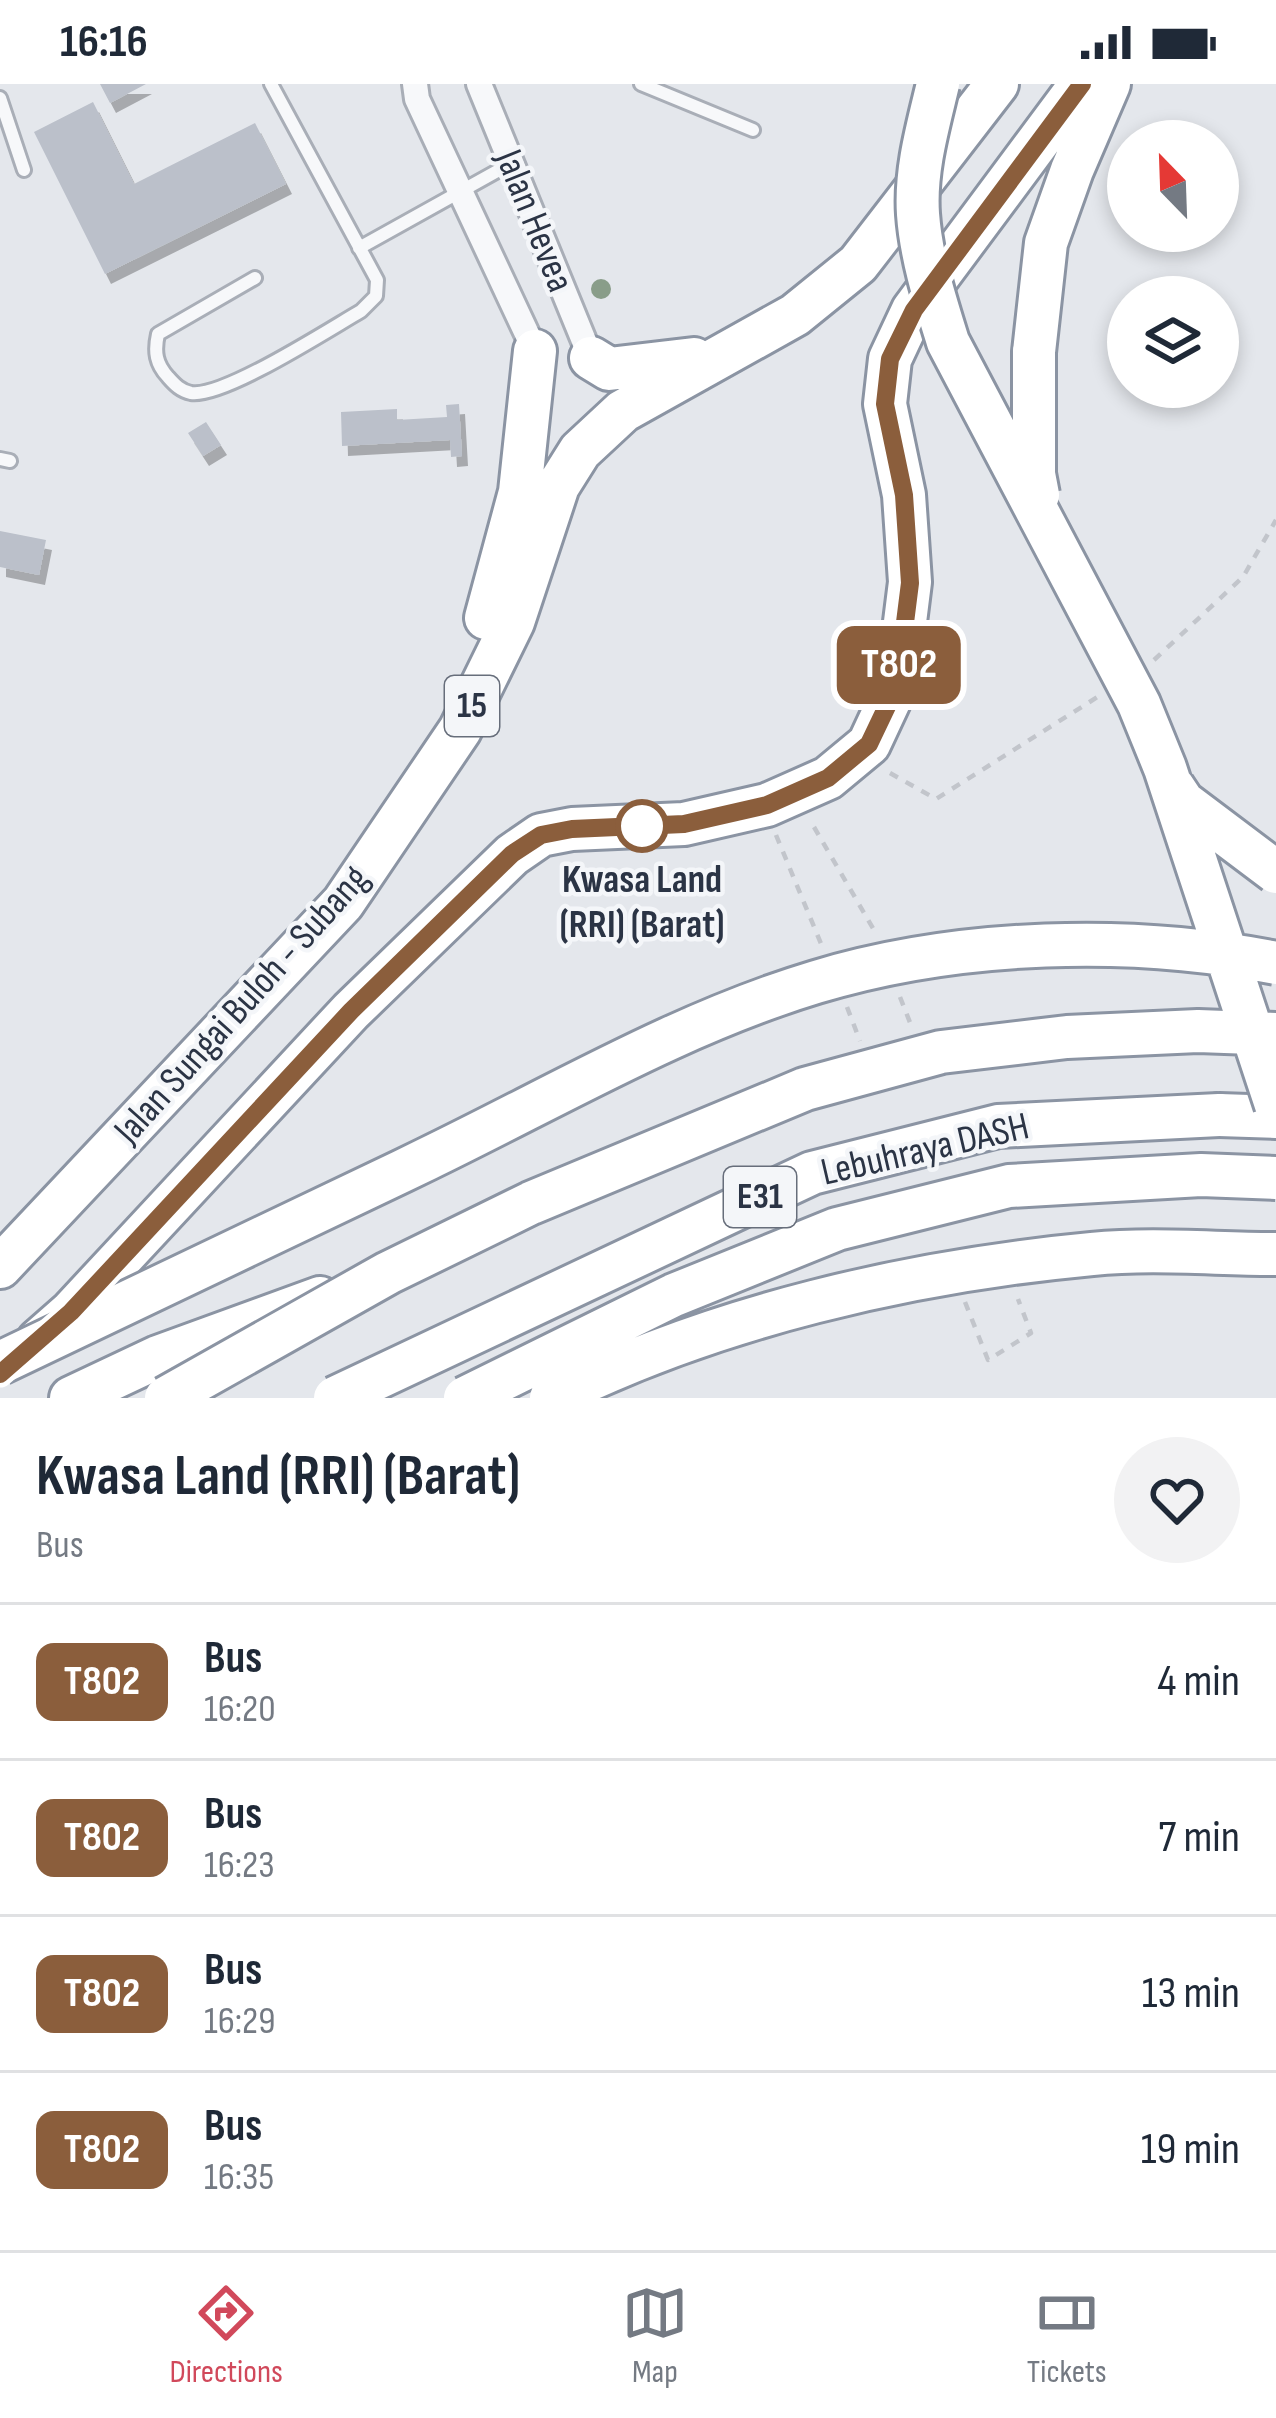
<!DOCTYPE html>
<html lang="en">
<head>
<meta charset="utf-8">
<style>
	body { margin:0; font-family:"Sofia Sans Condensed",sans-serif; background:#f2f2f3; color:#1f2937; height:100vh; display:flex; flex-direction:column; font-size:45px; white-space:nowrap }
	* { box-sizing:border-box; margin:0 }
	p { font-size:39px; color:#747a83 }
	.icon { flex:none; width:66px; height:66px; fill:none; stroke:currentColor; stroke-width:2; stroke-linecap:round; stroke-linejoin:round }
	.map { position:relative; height:1314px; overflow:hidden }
	.panel { display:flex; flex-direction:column; background:#fff; flex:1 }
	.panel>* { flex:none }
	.badge { padding:0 24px; border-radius:18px; font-size:42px; line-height:78px }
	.needle { width:78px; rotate:337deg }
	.buttons { position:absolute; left:1107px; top:36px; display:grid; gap:24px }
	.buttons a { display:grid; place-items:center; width:132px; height:132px; border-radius:50%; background:#fff; box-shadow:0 6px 18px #0003; font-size:60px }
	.map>.badge { position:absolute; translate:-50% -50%; box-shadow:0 0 0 6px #fff }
	.round { display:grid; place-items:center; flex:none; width:126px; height:126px; border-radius:63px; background:#f2f2f3 }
	.overview { display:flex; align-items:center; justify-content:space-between; height:204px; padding:0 36px }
	h1 { font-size:57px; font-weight:700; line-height:90px }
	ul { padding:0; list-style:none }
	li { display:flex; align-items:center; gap:36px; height:156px; padding:0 36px; border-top:3px solid #e0e1e3 }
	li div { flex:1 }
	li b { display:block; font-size:45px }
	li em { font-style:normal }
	li .badge { min-width:132px; font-weight:700; text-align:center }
	.status { display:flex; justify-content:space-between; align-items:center; height:84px; padding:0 60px; background:#fff; direction:ltr }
	.status svg { height:33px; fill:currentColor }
	.tab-bar { display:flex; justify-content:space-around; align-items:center; height:168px; border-top:3px solid #e0e1e3; background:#fff; font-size:33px; color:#747a83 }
	.tab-bar a { display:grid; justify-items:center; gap:6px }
	.tab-bar .on { color:#d1495b }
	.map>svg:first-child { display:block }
</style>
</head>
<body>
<div class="status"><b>16:16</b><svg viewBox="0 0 49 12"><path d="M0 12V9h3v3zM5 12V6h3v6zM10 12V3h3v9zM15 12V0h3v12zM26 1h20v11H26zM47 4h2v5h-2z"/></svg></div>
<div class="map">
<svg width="1276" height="1314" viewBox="0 0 1276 1314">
	<defs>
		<filter id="shadow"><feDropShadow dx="6" dy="10" stdDeviation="0" flood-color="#0004"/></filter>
	</defs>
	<rect width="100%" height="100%" fill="#e4e7ec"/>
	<path fill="#bbc0ca" filter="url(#shadow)" d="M100 0H146L110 19Z
		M93 18 134 100 255 39 286 100 105 190 34 48Z
		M459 320 462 372 451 373 450 356 342 362 341 328 397 325V336L447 333 446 321Z
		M206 338 221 361 203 372 188 349Z
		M0 447 46 456 39 491 0 483Z"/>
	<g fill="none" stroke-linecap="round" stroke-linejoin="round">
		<g stroke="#a9aeb7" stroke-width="18">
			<path id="lane" d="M641 0 753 46
				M0 14 24 86
				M359 164 510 80
				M255 194 158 250C154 268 156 280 168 293 175 301 181 307 191 309 223 314 328 246 361 227L376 212 377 196 271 0
				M0 375 10 377"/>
		</g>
		<g stroke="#a9aeb7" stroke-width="30">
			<path id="street" d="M415 0 417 15 535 267
				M479 0 591 274"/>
		</g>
		<g stroke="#8b94a3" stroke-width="48">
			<path id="highway" d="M1034 268 1046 159 1072 86 1109 0
				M591 274 609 285 694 275
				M486 534 520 408 535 267
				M1219 1031 1276 1033
				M0 1183 343 819 460 646 513 538 558 402 580 367 623 327 795 231 858 180 997 0
				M38 1257 71 1228 351 927 512 771 541 751 572 745 684 740 767 721 828 694 869 660 890 615 900 578 910 498 904 411 885 320 890 275 913 226 1081 0
				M71 1314 158 1273 320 1214"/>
		</g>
		<path stroke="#c2c5cb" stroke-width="4.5" stroke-dasharray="9 9" stroke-linecap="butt" d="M1154 576 1243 493 1276 436
			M890 689 936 715 1099 612
			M814 743 874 846
			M776 751 822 862
			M900 913 911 941
			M847 923 860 957
			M965 1218 988 1276 1031 1249 1018 1215"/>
		<use href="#lane" stroke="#f7f8fa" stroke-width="12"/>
		<use href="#street" stroke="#f7f8fa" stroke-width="24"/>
		<use href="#highway" stroke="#fff" stroke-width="42"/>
		<g stroke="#8b94a3" stroke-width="48" stroke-linecap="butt">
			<path id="highway-bridge" d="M938 0C928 42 915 86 918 130 921 173 935 216 948 258L1139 620 1165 684 1276 1021
				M1034 268V390L1038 411
				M1173 703 1183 718 1276 788
				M0 1279C142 1211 285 1144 427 1075 555 1013 680 939 816 898 958 855 1132 850 1276 879
				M166 1314 388 1189 531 1119 805 1005 941 968 1067 953 1198 947 1276 950
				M335 1314 812 1089 998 1042 1219 1031
				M465 1314 674 1211 837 1145 1009 1102 1201 1091 1276 1094
				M551 1314C714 1232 911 1187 1092 1170 1152 1164 1216 1170 1276 1170"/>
		</g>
		<use href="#highway-bridge" stroke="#fff" stroke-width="42"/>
	</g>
	<circle fill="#899d89" cx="601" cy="205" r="10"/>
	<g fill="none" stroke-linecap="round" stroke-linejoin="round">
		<g stroke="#fff" stroke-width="27">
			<path id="line" d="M0 1290 71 1228 351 927 512 770 541 751 572 745 684 740 767 721 828 694 869 660 890 616 900 578 910 499 904 411 885 320 890 275 914 226 1082 0"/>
		</g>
		<use href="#line" stroke="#8b5e3c" stroke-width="18"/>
	</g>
	<circle fill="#fff" stroke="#8b5e3c" stroke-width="6" cx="642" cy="742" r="24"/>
	<g text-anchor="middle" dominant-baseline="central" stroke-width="9" stroke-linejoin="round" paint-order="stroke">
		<g fill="#f4f6f9" stroke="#676e7b" stroke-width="3">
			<rect x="445" y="592" width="54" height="60" rx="9"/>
			<rect x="724" y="1083" width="72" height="60" rx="9"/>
		</g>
		<g font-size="36" font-weight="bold" fill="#2b3445">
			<text x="472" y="622">15</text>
			<text x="760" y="1113">E31</text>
		</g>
		<g font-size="39" fill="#2b3445" stroke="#f4f6f9">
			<text transform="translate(534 137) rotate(68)">Jalan Hevea</text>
			<text transform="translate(242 921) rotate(-48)">Jalan Sungai Buloh - Subang</text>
			<text transform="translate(925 1066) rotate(-13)">Lebuhraya DASH</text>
		</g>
		<g font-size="39" font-weight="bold" fill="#2b3445" stroke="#f4f6f9">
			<text x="642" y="796">Kwasa Land<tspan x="642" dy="45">(RRI) (Barat)</tspan></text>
		</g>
	</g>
</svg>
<div class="buttons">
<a><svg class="needle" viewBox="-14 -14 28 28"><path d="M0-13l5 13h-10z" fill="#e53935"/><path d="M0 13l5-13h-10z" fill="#747a83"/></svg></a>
<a><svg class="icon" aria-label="layers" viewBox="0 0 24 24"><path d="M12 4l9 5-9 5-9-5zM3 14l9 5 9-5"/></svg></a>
</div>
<b class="badge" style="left:899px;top:581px;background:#8b5e3c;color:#fff">T802</b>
</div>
<section class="panel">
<div class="overview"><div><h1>Kwasa Land (RRI) (Barat)</h1><p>Bus</p></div><a class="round"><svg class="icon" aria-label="heart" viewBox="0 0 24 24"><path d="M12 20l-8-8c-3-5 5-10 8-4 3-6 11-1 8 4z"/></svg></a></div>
<ul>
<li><span class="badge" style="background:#8b5e3c;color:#fff">T802</span><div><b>Bus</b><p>16:20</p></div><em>4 min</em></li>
<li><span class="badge" style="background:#8b5e3c;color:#fff">T802</span><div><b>Bus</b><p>16:23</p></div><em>7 min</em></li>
<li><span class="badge" style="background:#8b5e3c;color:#fff">T802</span><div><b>Bus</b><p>16:29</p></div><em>13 min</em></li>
<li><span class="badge" style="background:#8b5e3c;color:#fff">T802</span><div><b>Bus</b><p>16:35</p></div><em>19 min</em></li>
</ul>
</section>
<nav class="tab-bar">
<a class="on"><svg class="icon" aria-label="directions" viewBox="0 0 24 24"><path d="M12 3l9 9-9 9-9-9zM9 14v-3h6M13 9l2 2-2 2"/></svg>Directions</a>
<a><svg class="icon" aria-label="map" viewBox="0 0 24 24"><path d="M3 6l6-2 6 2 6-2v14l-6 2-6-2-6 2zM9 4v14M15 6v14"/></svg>Map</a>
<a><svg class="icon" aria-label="tickets" viewBox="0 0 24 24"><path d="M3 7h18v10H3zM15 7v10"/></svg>Tickets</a>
</nav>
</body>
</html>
